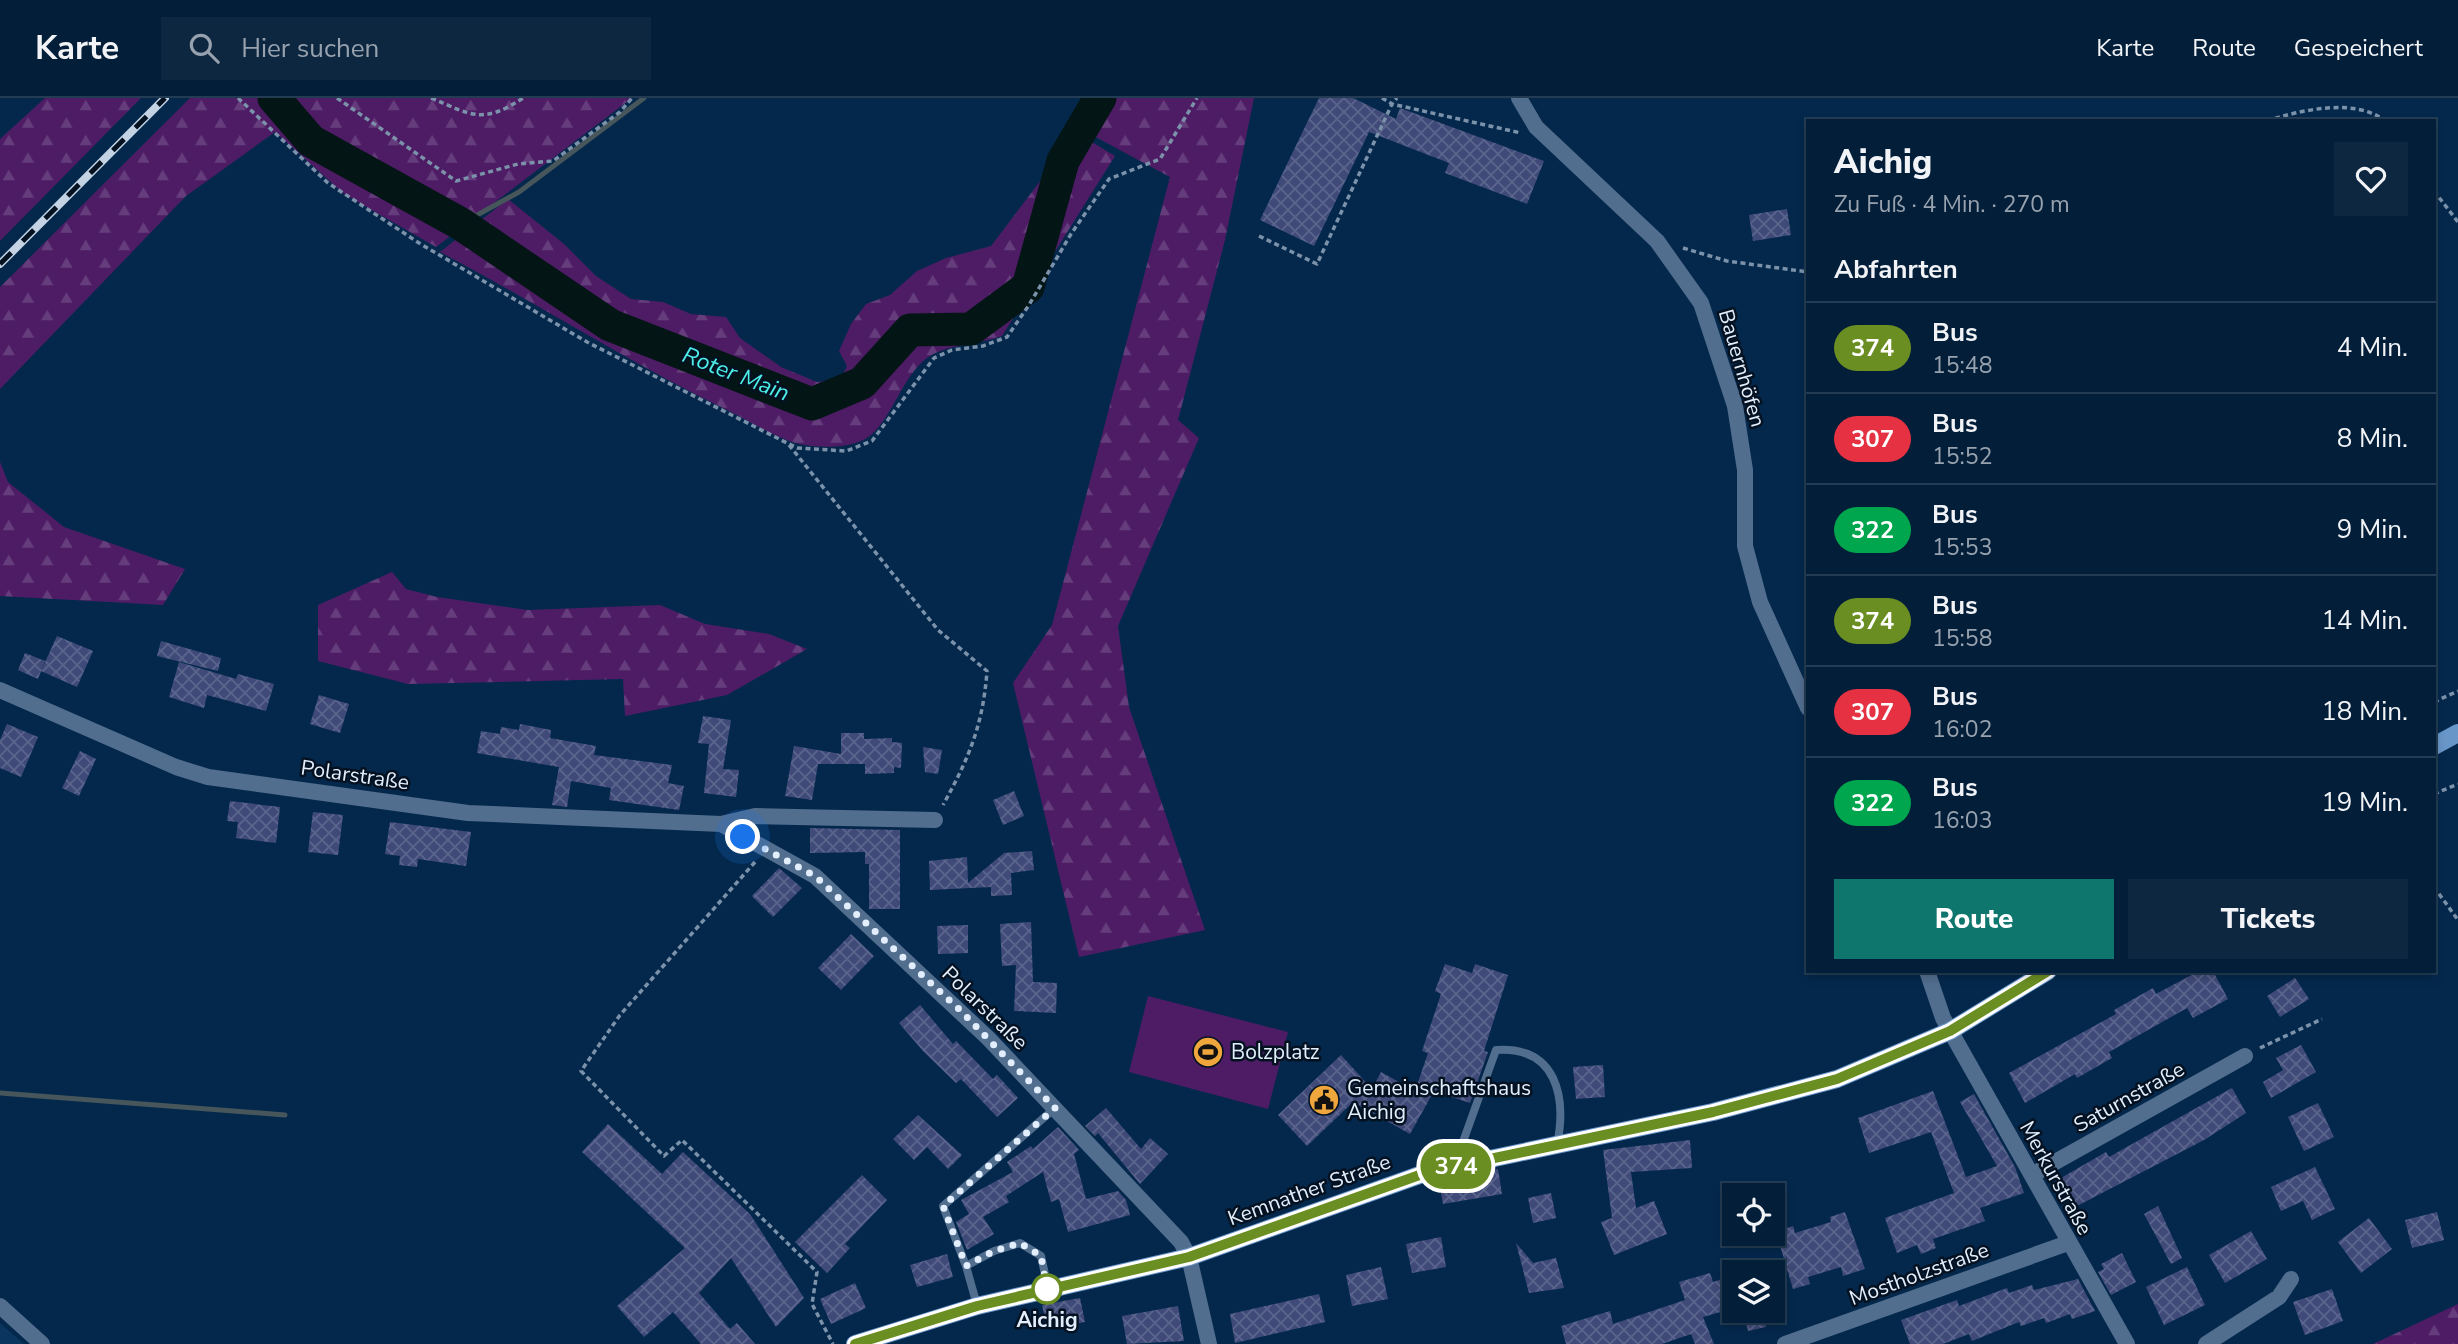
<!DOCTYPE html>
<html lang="de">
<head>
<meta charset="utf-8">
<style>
	body { margin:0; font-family:"Nunito Sans",sans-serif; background:#0d2741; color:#f1f3f6; height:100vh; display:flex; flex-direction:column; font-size:26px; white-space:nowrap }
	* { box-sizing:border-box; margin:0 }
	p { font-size:23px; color:#97a2ae }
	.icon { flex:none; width:38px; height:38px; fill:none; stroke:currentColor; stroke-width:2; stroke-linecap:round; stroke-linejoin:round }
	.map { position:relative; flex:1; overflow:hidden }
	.details { position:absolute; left:1806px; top:21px; width:630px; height:854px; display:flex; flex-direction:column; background:#031e39; border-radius:0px; box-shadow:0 4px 10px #0003,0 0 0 2px #243c53 }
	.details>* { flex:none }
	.badge { padding:0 14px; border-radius:23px; font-size:24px; line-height:46px }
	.buttons { position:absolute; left:1722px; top:1085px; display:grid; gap:14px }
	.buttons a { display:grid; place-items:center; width:63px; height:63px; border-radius:0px; background:#031e39; box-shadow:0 4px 10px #0003,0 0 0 2px #243c53; font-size:35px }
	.you { position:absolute; width:35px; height:35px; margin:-18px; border:5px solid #fff; border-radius:50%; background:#1a73e8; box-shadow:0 0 0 10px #1a73e833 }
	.map>.badge { position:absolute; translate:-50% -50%; box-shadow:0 0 0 4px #fff }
	h2 { padding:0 28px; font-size:26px; line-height:63px }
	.round { display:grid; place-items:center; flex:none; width:74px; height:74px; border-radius:0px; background:#0d2741 }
	.overview { display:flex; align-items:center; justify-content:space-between; height:119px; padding:0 28px }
	h1 { font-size:33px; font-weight:800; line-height:52px }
	.action { display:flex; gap:14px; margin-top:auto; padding:14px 28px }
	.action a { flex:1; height:80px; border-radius:0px; background:#0f766e; color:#fff; font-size:28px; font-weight:800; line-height:80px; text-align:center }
	.action a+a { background:#0d2741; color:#f1f3f6 }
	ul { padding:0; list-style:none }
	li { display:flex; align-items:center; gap:21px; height:91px; padding:0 28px; border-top:2px solid #243c53 }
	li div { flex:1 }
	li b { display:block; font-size:26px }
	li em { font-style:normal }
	li .badge { min-width:77px; font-weight:700; text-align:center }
	header { display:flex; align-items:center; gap:42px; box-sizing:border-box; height:98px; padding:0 35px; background:#031e39; border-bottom:2px solid #243c53 }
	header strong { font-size:33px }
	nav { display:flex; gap:38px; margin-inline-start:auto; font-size:24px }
	.search { width:490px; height:63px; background:#0d2741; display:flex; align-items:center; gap:18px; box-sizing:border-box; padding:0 24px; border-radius:0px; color:#97a2ae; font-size:26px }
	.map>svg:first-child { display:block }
</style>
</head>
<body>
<header>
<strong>Karte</strong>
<div class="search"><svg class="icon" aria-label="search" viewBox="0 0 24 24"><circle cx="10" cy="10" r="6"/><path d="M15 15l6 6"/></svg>Hier suchen</div>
<nav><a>Karte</a><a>Route</a><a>Gespeichert</a></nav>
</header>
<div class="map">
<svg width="2458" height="1246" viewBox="0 0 2458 1246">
	<defs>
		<pattern id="forest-firs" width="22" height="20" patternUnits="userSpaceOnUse" patternTransform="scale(1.75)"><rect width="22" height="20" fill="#4d1c65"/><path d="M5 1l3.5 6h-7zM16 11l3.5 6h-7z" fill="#663d7c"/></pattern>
		<pattern id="building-cross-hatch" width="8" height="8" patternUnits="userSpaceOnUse" patternTransform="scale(1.75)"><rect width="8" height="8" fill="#3f4a78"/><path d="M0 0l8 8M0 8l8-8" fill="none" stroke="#5a648c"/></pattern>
	</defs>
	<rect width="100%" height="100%" fill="#04284c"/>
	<path fill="#0a355e" d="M0 1225 24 1246H0Z"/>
	<path fill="url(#forest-firs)" d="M45 0H141L0 143V41Z
		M190 0H632L436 149 344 96 275 34 186 98 0 291V189Z
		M1091 0H1254L1225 142 1178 322 1199 340 1118 528 1129 609 1205 832 1079 859 1013 585 1052 527 1170 79 1077 29Z
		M1069 30 1115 58 1002 238C978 247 946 246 927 260 902 278 891 324 867 340 851 350 823 350 805 347 782 344 748 322 727 312 628 264 537 205 440 154L508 101 564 146 596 178 631 201 663 204 691 216 726 219 740 240 781 269 817 284 841 281 847 268 839 253 851 226 866 206 890 197 917 173 946 160 991 148 1048 73Z
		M0 364 8 384 64 429 185 471 163 507 0 498Z
		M392 474 406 491 437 499 528 512 660 507 705 526 769 536 807 551 727 597 625 618 623 581 408 586 318 563V507Z
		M2458 1206V1246H2373Z"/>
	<path fill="#4d1c65" d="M1148 898 1288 934 1268 1011 1129 974Z"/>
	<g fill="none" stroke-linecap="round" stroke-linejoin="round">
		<path stroke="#46565a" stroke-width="5" d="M461 126 519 94 644 0
			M0 995 285 1017"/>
		<path stroke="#031515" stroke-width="33" d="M274 0 311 43 461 126 610 227 812 306 862 285 910 232 971 231 1028 189 1063 63 1100 0"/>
	</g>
	<path fill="url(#building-cross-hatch)" d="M1319 0H1353L1396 21 1400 10 1544 63 1527 106 1445 75 1449 65 1369 34 1314 148 1260 122Z
		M1787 111 1791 137 1753 143 1749 117Z
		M57 538 93 553 77 589 41 573Z
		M161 543 221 560 218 573 157 558Z
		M25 555 45 563 38 581 18 572Z
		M179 564 236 581 238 576 274 586 266 613 207 597 204 610 169 599Z
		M319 597 349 606 340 635 310 626Z
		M703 618 731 622 723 671 739 672 736 699 704 695 709 646 698 645Z
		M7 626 38 639 21 679 0 670V642Z
		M520 626 551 632 550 640 596 648 594 657 672 667 668 685 684 688 679 712 609 702 611 690 571 683 567 709 552 707 559 669 477 655 481 633 500 636 501 629 519 632Z
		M841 635H864V641L892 640V644L902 645 901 670 894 669V675L865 676V666H818L812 702 785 698 794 648 841 656Z
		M923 649 942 652 938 676 925 674Z
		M80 653 96 661 79 698 62 690Z
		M1014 693 1024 718 1003 727 993 702Z
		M230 703 280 709 276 745 236 740 238 724 227 723Z
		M313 714 343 717 338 757 308 754Z
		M390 724 471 734 466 768 418 761 417 769 399 767 400 758 385 756Z
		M810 730 900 732V811H869V766H865V754L810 755Z
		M1032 753 1034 772 1011 775 1012 797 991 798V789L930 792 929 763 967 759 968 785 1004 755Z
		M779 770 802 790 773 819 752 798Z
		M1031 824 1033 884 1057 885 1056 915 1014 913 1016 867 1002 868 1000 826Z
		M968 827V855L938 856 937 828Z
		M851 836 874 858 841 892 818 870Z
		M1445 866 1472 875 1475 866 1508 877 1484 953 1488 954 1470 1005 1434 993 1410 1036 1353 1004 1307 1048 1278 1017 1341 957 1372 991 1381 974 1415 993 1428 955 1422 953 1441 896 1435 893Z
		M2199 873H2213L2228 901 2193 920 2187 910 2109 954 2112 960 2077 980 2075 976 2025 1005 2009 975 2116 916 2114 912 2153 890 2156 896Z
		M2295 880 2309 901 2280 919 2267 898Z
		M920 907 953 946 956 943 993 981 997 977 1018 1000 997 1019 961 981 956 985 923 953 899 925Z
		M2301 947 2316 974 2271 1000 2263 984 2283 972 2276 960Z
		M1603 967 1605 999 1576 1001 1573 969Z
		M2232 990 2246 1015 2204 1042 2077 1108 2061 1080 2106 1054 2109 1059Z
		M1933 993 1966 1079 1997 1068 1960 1004 1974 996 2015 1069 2024 1095 1980 1110 1985 1123 1933 1141 1936 1150 1921 1156 1917 1147 1897 1155 1885 1120 1954 1095 1931 1034 1869 1055 1858 1020Z
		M2318 1005 2334 1039 2304 1053 2288 1019Z
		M1106 1010 1141 1051 1150 1040 1168 1056 1140 1086 1098 1035 1095 1038 1085 1028Z
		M918 1017 962 1057 948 1071 927 1049 914 1062 893 1041Z
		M608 1026 662 1076 683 1054 750 1116 804 1200 776 1229 731 1160 699 1195 730 1231 737 1225 755 1246H701L673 1214 644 1239 617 1208 685 1150 582 1054Z
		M1058 1029 1079 1052 1074 1056 1086 1101 1118 1093 1126 1102 1130 1117 1068 1134 1059 1101 1051 1104 1043 1074 1006 1098 1009 1104 983 1119 994 1136 967 1152 956 1124 969 1116 961 1102 1013 1074 1007 1064 1031 1048 1033 1051Z
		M1690 1042 1692 1070 1631 1074 1636 1110 1654 1103 1667 1136 1614 1157 1601 1124 1612 1120 1603 1052Z
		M2315 1069 2335 1111 2312 1122 2303 1103 2281 1113 2271 1089Z
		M1498 1071 1502 1096 1443 1106 1439 1083Z
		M862 1077 887 1102 845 1146 850 1150 827 1175 795 1144Z
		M1551 1095 1556 1120 1533 1125 1528 1100Z
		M2158 1108 2182 1160 2171 1166 2144 1116Z
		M1845 1114 1865 1171 1843 1178 1841 1169 1808 1179 1810 1186 1793 1191 1776 1134 1793 1128 1795 1135 1831 1124 1830 1119Z
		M2437 1114 2444 1142 2412 1150 2405 1122Z
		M2369 1120 2392 1151 2361 1175 2338 1144Z
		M2251 1133 2267 1161 2225 1185 2209 1157Z
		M1441 1139 1446 1169 1412 1175 1406 1146Z
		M1516 1145 1533 1165 1556 1160 1564 1190 1529 1195Z
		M2122 1155 2136 1184 2111 1197 2098 1174 2104 1171 2101 1166Z
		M947 1156 953 1179 917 1189 910 1167Z
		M1381 1169 1388 1201 1352 1208 1346 1177Z
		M2187 1169 2205 1207 2164 1227 2146 1189Z
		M1710 1175 1713 1184 1722 1181 1731 1211 1703 1219 1714 1246H1695L1691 1236 1662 1246H1566L1561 1228 1610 1213 1613 1226 1685 1202 1679 1184Z
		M2078 1181 2095 1213 2072 1221 2070 1216 2046 1225 2044 1220 2021 1228 2019 1224 1972 1243 1969 1236 1943 1246H1910L1901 1222 1957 1202 1959 1208 2007 1190 2009 1195 2032 1187 2034 1192Z
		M855 1185 866 1210 831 1226 820 1201Z
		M2332 1191 2343 1223 2305 1237 2293 1204Z
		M1319 1196 1325 1224 1235 1245 1230 1216Z
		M1080 1200 1085 1224 1047 1231 1042 1207Z
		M1178 1208 1184 1243 1127 1246 1122 1218Z
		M1743 1213H1762L1766 1229 1748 1233Z"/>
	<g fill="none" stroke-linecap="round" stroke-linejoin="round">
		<path stroke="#7b92aa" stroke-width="3.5" stroke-dasharray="5 3.5" stroke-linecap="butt" d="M238 0 328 85 419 145 587 244 797 350 846 353 872 343 934 260 952 252 983 248 1007 239 1029 207 1071 136 1109 81 1160 61 1197 0
			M337 0 456 83 518 66 553 63 620 14 632 0
			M431 0C472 17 482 27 523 0
			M1382 0 1392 6 1397 0
			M2267 23C2303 11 2357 0 2385 23
			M2434 93 2458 124
			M1259 138 1317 166 1392 6 1521 35
			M1683 150 1727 163 1808 174
			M789 347 938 532 987 573C983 627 969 660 943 707
			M2434 604 2458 593
			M2434 696 2458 686
			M755 764 620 917 581 973 664 1058 682 1042 817 1174 812 1206 833 1246
			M2434 789 2458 822
			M2260 950 2322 921"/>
		<path stroke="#526e8e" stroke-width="8" d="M1461 1067 1460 1052 1496 952C1556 948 1567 998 1557 1047
			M966 1168 943 1108 1055 1010
			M977 1207 966 1168 994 1153 1020 1145 1041 1158 1048 1190"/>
		<path stroke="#526e8e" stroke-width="16" d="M1519 0 1536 29 1657 143 1701 205 1735 308 1745 372V448L1760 504 1808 610
			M0 592 176 669 208 679 468 715 721 726 815 778 988 940 1181 1144 1189 1159 1209 1246
			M721 726 755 718 935 722
			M1927 873 1943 920 2127 1246
			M2032 1077 2245 958
			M0 1208 42 1246
			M1785 1246 2068 1145
			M2206 1246 2279 1199 2291 1181"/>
		<path stroke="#6996c9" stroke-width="18" d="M2434 648 2458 635
			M855 1246 977 1208 1189 1159 1428 1074 1713 1014 1837 981 1950 933 2048 873"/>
		<g stroke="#c4d3e4" stroke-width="8">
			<path id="rail" d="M0 166 165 0"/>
		</g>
		<use href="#rail" stroke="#041121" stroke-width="5" stroke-dasharray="16" stroke-linecap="butt"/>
	</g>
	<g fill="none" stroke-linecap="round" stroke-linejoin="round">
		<g stroke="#fff" stroke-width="16">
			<path id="line" d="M855 1246 977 1208 1189 1159 1428 1074 1713 1014 1837 981 1950 933 2048 873"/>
		</g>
		<use href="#line" stroke="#6b8e23" stroke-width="10"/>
		<path stroke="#e2eefc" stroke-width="7" stroke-dasharray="0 12.6" d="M743 739 815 778 961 913 1055 1010 943 1108 966 1168 994 1153 1020 1145 1041 1158 1047 1191"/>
	</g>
	<defs>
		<g id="stadium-disc" transform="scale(1.575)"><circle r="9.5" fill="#efa73d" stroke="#041121"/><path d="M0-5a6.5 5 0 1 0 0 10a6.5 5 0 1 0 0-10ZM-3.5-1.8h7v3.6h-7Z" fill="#111"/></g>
		<g id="civic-disc" transform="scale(1.575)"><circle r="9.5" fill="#efa73d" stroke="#041121"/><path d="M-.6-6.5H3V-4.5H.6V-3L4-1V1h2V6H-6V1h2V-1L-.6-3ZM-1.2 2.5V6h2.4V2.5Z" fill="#111"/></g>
	</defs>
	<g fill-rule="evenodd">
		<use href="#stadium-disc" x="1208" y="954"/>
		<use href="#civic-disc" x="1324" y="1002"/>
	</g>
	<circle fill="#fff" stroke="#6b8e23" stroke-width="3.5" cx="1047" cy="1191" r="14"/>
	<g text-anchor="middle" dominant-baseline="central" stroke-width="5" stroke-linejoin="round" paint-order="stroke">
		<g font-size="21" fill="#e2eefc" stroke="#041121">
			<text transform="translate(1742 270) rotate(74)">Bauernhöfen</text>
			<text transform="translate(355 677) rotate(8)">Polarstraße</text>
			<text transform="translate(985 910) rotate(44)">Polarstraße</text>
			<text transform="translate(2129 999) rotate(-29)">Saturnstraße</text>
			<text transform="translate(2056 1080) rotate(61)">Merkurstraße</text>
			<text transform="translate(1309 1092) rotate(-20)">Kemnather Straße</text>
			<text transform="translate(1919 1176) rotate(-20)">Mostholzstraße</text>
		</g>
		<g font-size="21" fill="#e2eefc" stroke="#041121" text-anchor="start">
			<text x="1231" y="954">Bolzplatz</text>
			<text x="1347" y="990">Gemeinschaftshaus<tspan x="1347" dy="24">Aichig</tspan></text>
		</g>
		<g font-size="21" font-weight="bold" fill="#e2eefc" stroke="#041121">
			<text x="1047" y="1222">Aichig</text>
		</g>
		<g font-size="23" font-style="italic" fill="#4ceee9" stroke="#041121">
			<text transform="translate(736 276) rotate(21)">Roter Main</text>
		</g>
	</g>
</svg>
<div class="buttons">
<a><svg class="icon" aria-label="locate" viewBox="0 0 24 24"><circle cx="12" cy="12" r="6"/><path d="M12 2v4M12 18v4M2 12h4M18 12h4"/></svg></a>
<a><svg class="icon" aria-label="layers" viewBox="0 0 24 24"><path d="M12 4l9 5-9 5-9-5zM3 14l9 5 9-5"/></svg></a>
</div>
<div class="you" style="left:743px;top:739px"></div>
<b class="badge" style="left:1456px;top:1068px;background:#6b8e23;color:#fff">374</b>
<section class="details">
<div class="overview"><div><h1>Aichig</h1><p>Zu Fuß · 4 Min. · 270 m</p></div><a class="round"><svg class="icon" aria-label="heart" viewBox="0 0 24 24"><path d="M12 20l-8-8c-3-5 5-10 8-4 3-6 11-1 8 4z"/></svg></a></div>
<h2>Abfahrten</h2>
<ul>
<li><span class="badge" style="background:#6b8e23;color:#fff">374</span><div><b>Bus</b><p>15:48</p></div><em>4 Min.</em></li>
<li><span class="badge" style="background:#e63143;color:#fff">307</span><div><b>Bus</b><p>15:52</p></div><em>8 Min.</em></li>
<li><span class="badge" style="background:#00a64d;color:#fff">322</span><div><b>Bus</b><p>15:53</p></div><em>9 Min.</em></li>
<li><span class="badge" style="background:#6b8e23;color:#fff">374</span><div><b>Bus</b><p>15:58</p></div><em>14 Min.</em></li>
<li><span class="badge" style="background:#e63143;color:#fff">307</span><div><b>Bus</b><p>16:02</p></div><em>18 Min.</em></li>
<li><span class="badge" style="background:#00a64d;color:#fff">322</span><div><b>Bus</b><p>16:03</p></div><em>19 Min.</em></li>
</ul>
<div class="action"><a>Route</a><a>Tickets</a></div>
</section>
</div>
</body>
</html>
